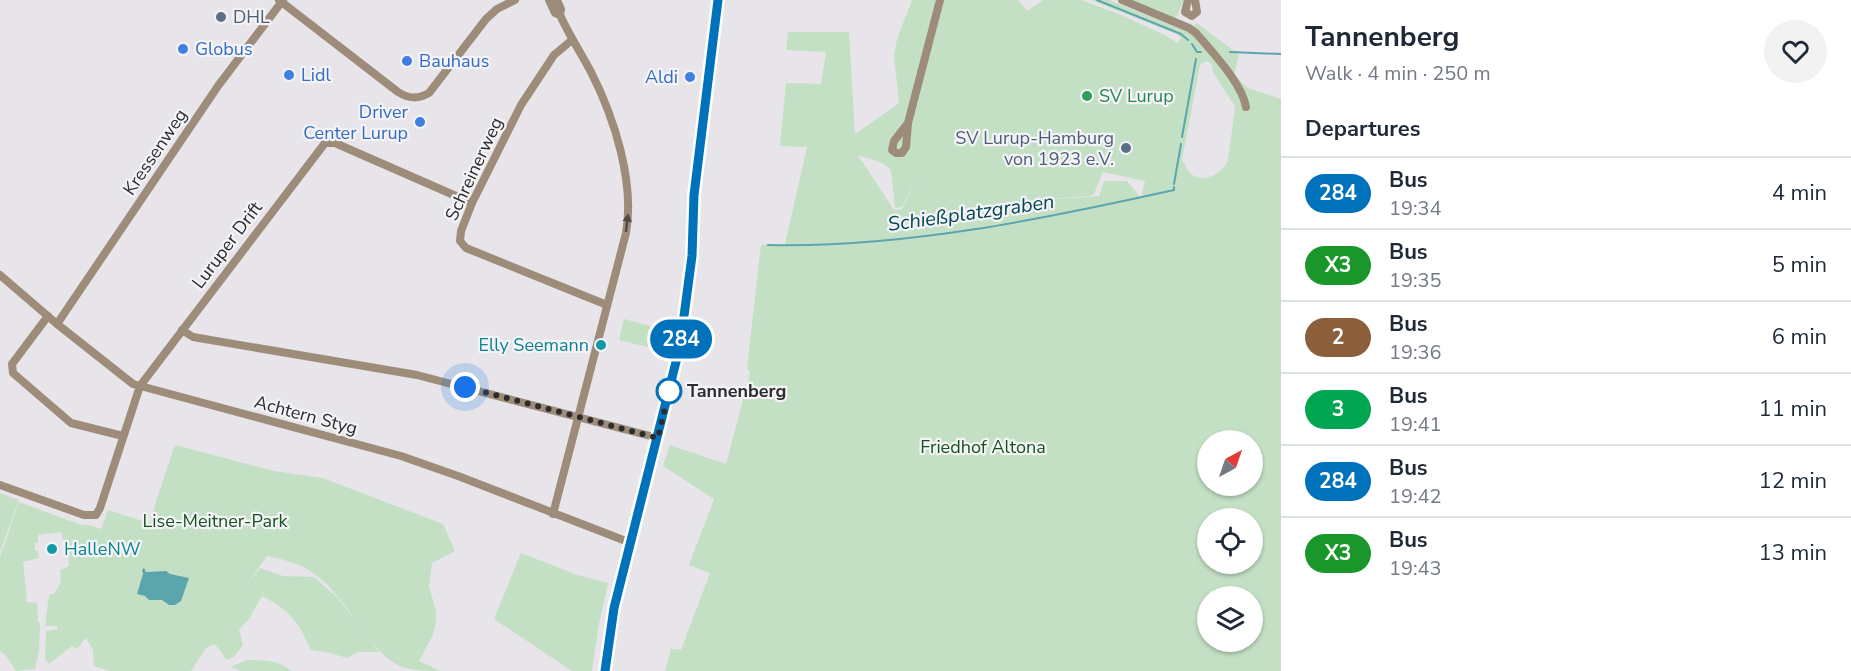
<!DOCTYPE html>
<html lang="en">
<head>
<meta charset="utf-8">
<style>
	body { margin:0; font-family:"Nunito Sans",sans-serif; background:#f2f2f3; color:#1f2937; height:100vh; display:flex; flex-direction:column; font-size:22px; white-space:nowrap }
	* { box-sizing:border-box; margin:0 }
	p { font-size:20px; color:#747a83 }
	.icon { flex:none; width:33px; height:33px; fill:none; stroke:currentColor; stroke-width:2; stroke-linecap:round; stroke-linejoin:round }
	.map { position:relative; flex:1; overflow:hidden }
	.panel { display:flex; flex-direction:column; background:#fff; width:570px }
	.panel>* { flex:none }
	.badge { padding:0 12px; border-radius:20px; font-size:21px; line-height:39px }
	.needle { width:39px; rotate:40deg }
	.fabs { position:absolute; left:1197px; top:430px; display:grid; gap:12px }
	.fabs a { display:grid; place-items:center; width:66px; height:66px; border-radius:50%; background:#fff; box-shadow:0 2px 4px #0004; font-size:30px }
	.you { position:absolute; width:30px; height:30px; margin:-15px; border:4px solid #fff; border-radius:50%; background:#1a73e8; box-shadow:0 0 0 9px #1a73e833 }
	.map>.badge { position:absolute; translate:-50% -50%; box-shadow:0 0 0 3px #fff }
	h2 { padding:0 24px; font-size:22px; line-height:54px }
	.round { display:grid; place-items:center; flex:none; width:63px; height:63px; border-radius:32px; background:#f2f2f3 }
	.head { display:flex; align-items:center; justify-content:space-between; height:102px; padding:0 24px }
	h1 { font-size:28px; font-weight:700; line-height:45px }
	ul { padding:0; list-style:none }
	li { display:flex; align-items:center; gap:18px; height:72px; padding:0 24px; border-top:2px solid #e0e1e3 }
	li div { flex:1 }
	li b { display:block; font-size:22px }
	li em { font-style:normal }
	li .badge { min-width:66px; font-weight:700; text-align:center }
	main { display:flex; flex:1; min-height:0 }
	.map>svg:first-child { display:block }
</style>
</head>
<body>
<main>
<div class="map">
<svg width="1281" height="671" viewBox="0 0 1281 671">
	<rect width="100%" height="100%" fill="#e7e5e9"/>
	<path fill="#c4e0c4" fill-rule="evenodd" d="M912 0H1018L1027 11 1043 0H1081L1121 15 1167 36 1177 43 1181 38 1176 34 1091 0H1109L1188 32 1197 23 1239 55 1234 75 1248 88 1281 99V671H665L671 649 681 650 710 573 689 565 714 499 663 466 670 445 726 464 750 373 747 368 761 245 785 244 807 147 780 146 786 83 821 84 826 52 786 50 788 32H849L855 134 899 103 894 55 897 39ZM1206 61 1212 64 1213 72 1235 107 1228 160C1223 173 1203 185 1190 173 1187 170 1185 164 1182 160L1200 65ZM858 155 882 163 891 170 895 208 902 207 920 170 902 209 894 210ZM1103 172 1145 181 1141 198 1127 181H1104L1099 196 1015 202 1089 196 1094 194ZM1208 441H1252V486H1208ZM1208 519H1252V564H1208ZM1208 597H1252V642H1208Z
		M1126 0H1184L1175 20Z
		M624 319 665 330 660 350 619 340Z
		M175 445 274 471 323 478 443 524 455 551 432 563 429 586 436 611V622L433 635 419 661 441 671C429 671 407 671 396 664 359 641 346 591 307 569 295 562 280 559 267 556L245 587 260 568 283 576 314 577 337 597 379 652H358L347 658 326 652 311 650C299 623 290 610 262 596L249 619 239 630 243 645 234 657 226 660 220 650 214 644 206 648 191 671H109L94 666 93 650 86 638 77 649 72 646 49 664 45 659 46 631 58 629 57 626H45L49 595 55 593 61 581 60 570 69 566 67 540H63L61 532 38 535V542L35 543V551H38L39 558 23 562 27 602 37 603 38 622 40 623 39 651 35 669 16 671 6 656 0 651V557L19 502 84 526 85 524 101 529 108 510 149 523Z
		M0 493 19 500 0 552Z
		M521 553 575 574 608 583 598 629 592 671H572L494 619Z
		M247 660C265 660 277 660 292 671H241L231 667Z"/>
	<path fill="#5ba5ad" d="M144 568 146 572 166 571 170 574 189 578 181 601 175 605H169L162 600H149L145 596 137 594 143 574 142 570Z"/>
	<g fill="none" stroke-linecap="round" stroke-linejoin="round">
		<path stroke="#5ba5ad" stroke-width="2" d="M1097 0 1181 34 1188 40
			M1192 44 1197 52H1201
			M1230 52 1281 54
			M1182 137 1196 59
			M1174 184 1181 144
			M768 245C904 248 1043 219 1174 190V187"/>
		<path stroke="#9d8c79" stroke-width="8" d="M279 0 398 92C409 99 418 99 429 93L486 19 497 9 515 0
			M549 0 555 13 560 15
			M1122 0 1189 28 1196 33C1212 52 1242 83 1246 107
			M1188 0 1185 12 1192 16 1197 12 1195 0
			M572 40 554 55 521 105 472 203 461 231 460 241 466 248 607 305
			M908 123 894 141 892 150 896 153H902L906 147 908 123 940 0
			M0 275 57 324 133 384 401 456 458 476 631 543
			M48 316 12 364 13 373 71 423 123 436
			M57 324 218 86 283 0
			M182 330 193 337 417 375 658 438
			M0 485 84 515H96L100 508 140 386 325 143H335L472 203
			M553 514 626 233C635 182 614 117 591 72 581 53 569 35 560 15L561 9 557 0"/>
		<path stroke="#796145" stroke-width="10" d="M605 671 614 607 680 346 692 256 694 195 719 0"/>
	</g>
	<defs><path id="oneway-solid" d="M-6-.8H1V-3.2L6.5 0L1 3.2V.8H-6Z" transform="scale(1.5)"/></defs>
	<use fill="#4e4944" href="#oneway-solid" transform="translate(627 223) rotate(-83)"/>
	<g fill="none" stroke-linecap="round" stroke-linejoin="round">
		<g stroke="#fff" stroke-width="14">
			<path id="line" d="M605 671 614 608 680 346 692 256 694 195 718 0"/>
		</g>
		<use href="#line" stroke="#0072bc" stroke-width="9"/>
		<path stroke="#2c2c2d" stroke-width="6" stroke-dasharray="0 10.8" d="M465 387 658 438 669 391"/>
	</g>
	<g fill="#5c6f8a" stroke="#f4f3f7" stroke-width="2">
		<circle cx="221" cy="17" r="6"/>
		<circle cx="1126" cy="148" r="6"/>
	</g>
	<g fill="#3f7fe0" stroke="#f4f3f7" stroke-width="2">
		<circle cx="183" cy="49" r="6"/>
		<circle cx="407" cy="61" r="6"/>
		<circle cx="289" cy="75" r="6"/>
		<circle cx="690" cy="77" r="6"/>
		<circle cx="420" cy="122" r="6"/>
	</g>
	<circle fill="#2e9e5b" stroke="#f4f3f7" stroke-width="2" cx="1087" cy="96" r="6"/>
	<g fill="#0f9aa8" stroke="#f4f3f7" stroke-width="2">
		<circle cx="601" cy="345" r="6"/>
		<circle cx="52" cy="549" r="6"/>
	</g>
	<circle fill="#fff" stroke="#0072bc" stroke-width="3" cx="669" cy="391" r="12"/>
	<g text-anchor="middle" dominant-baseline="central" stroke-width="4.5" stroke-linejoin="round" paint-order="stroke">
		<g font-size="18" fill="#4e5e75" stroke="#f4f3f7" text-anchor="start">
			<text x="233" y="17">DHL</text>
			<text x="1114" y="138" text-anchor="end">SV Lurup-Hamburg<tspan x="1114" dy="21">von 1923 e.V.</tspan></text>
		</g>
		<g font-size="18" fill="#366cbe" stroke="#f4f3f7" text-anchor="start">
			<text x="195" y="49">Globus</text>
			<text x="419" y="61">Bauhaus</text>
			<text x="301" y="75">Lidl</text>
			<text x="678" y="77" text-anchor="end">Aldi</text>
			<text x="408" y="112" text-anchor="end">Driver<tspan x="408" dy="21">Center Lurup</tspan></text>
		</g>
		<g font-size="18" fill="#27864d" stroke="#f4f3f7" text-anchor="start">
			<text x="1099" y="96">SV Lurup</text>
		</g>
		<g font-size="18" fill="#2c2c2d" stroke="#f4f3f7">
			<text transform="translate(155 152) rotate(-56)">Kressenweg</text>
			<text transform="translate(474 169) rotate(-65)">Schreinerweg</text>
			<text transform="translate(227 245) rotate(-53)">Luruper Drift</text>
			<text transform="translate(306 415) rotate(15)">Achtern Styg</text>
		</g>
		<g font-size="18" fill="#0d838f" stroke="#f4f3f7" text-anchor="end">
			<text x="589" y="345">Elly Seemann</text>
			<text x="64" y="549" text-anchor="start">HalleNW</text>
		</g>
		<g font-size="18" font-weight="bold" fill="#2c2c2d" stroke="#f4f3f7" text-anchor="start">
			<text x="687" y="391">Tannenberg</text>
		</g>
		<g font-size="18" fill="#16531c" stroke="#f4f3f7">
			<text x="983" y="447">Friedhof Altona</text>
			<text x="215" y="521">Lise-Meitner-Park</text>
		</g>
		<g font-size="20" font-style="italic" fill="#00484e" stroke="#f4f3f7">
			<text transform="translate(971 213) rotate(-8)">Schießplatzgraben</text>
		</g>
	</g>
</svg>
<div class="fabs">
<a><svg class="needle" viewBox="-14 -14 28 28"><path d="M0-13l5 13h-10z" fill="#e53935"/><path d="M0 13l5-13h-10z" fill="#747a83"/></svg></a>
<a><svg class="icon" aria-label="locate" viewBox="0 0 24 24"><circle cx="12" cy="12" r="6"/><path d="M12 2v4M12 18v4M2 12h4M18 12h4"/></svg></a>
<a><svg class="icon" aria-label="layers" viewBox="0 0 24 24"><path d="M12 4l9 5-9 5-9-5zM3 14l9 5 9-5"/></svg></a>
</div>
<div class="you" style="left:465px;top:387px"></div>
<b class="badge" style="left:681px;top:339px;background:#0072bc;color:#fff">284</b>
</div>
<section class="panel">
<div class="head"><div><h1>Tannenberg</h1><p>Walk · 4 min · 250 m</p></div><a class="round"><svg class="icon" aria-label="heart" viewBox="0 0 24 24"><path d="M12 20l-8-8c-3-5 5-10 8-4 3-6 11-1 8 4z"/></svg></a></div>
<h2>Departures</h2>
<ul>
<li><span class="badge" style="background:#0072bc;color:#fff">284</span><div><b>Bus</b><p>19:34</p></div><em>4 min</em></li>
<li><span class="badge" style="background:#1a962b;color:#fff">X3</span><div><b>Bus</b><p>19:35</p></div><em>5 min</em></li>
<li><span class="badge" style="background:#8b5e3c;color:#fff">2</span><div><b>Bus</b><p>19:36</p></div><em>6 min</em></li>
<li><span class="badge" style="background:#00a651;color:#fff">3</span><div><b>Bus</b><p>19:41</p></div><em>11 min</em></li>
<li><span class="badge" style="background:#0072bc;color:#fff">284</span><div><b>Bus</b><p>19:42</p></div><em>12 min</em></li>
<li><span class="badge" style="background:#1a962b;color:#fff">X3</span><div><b>Bus</b><p>19:43</p></div><em>13 min</em></li>
</ul>
</section>
</main>
</body>
</html>
